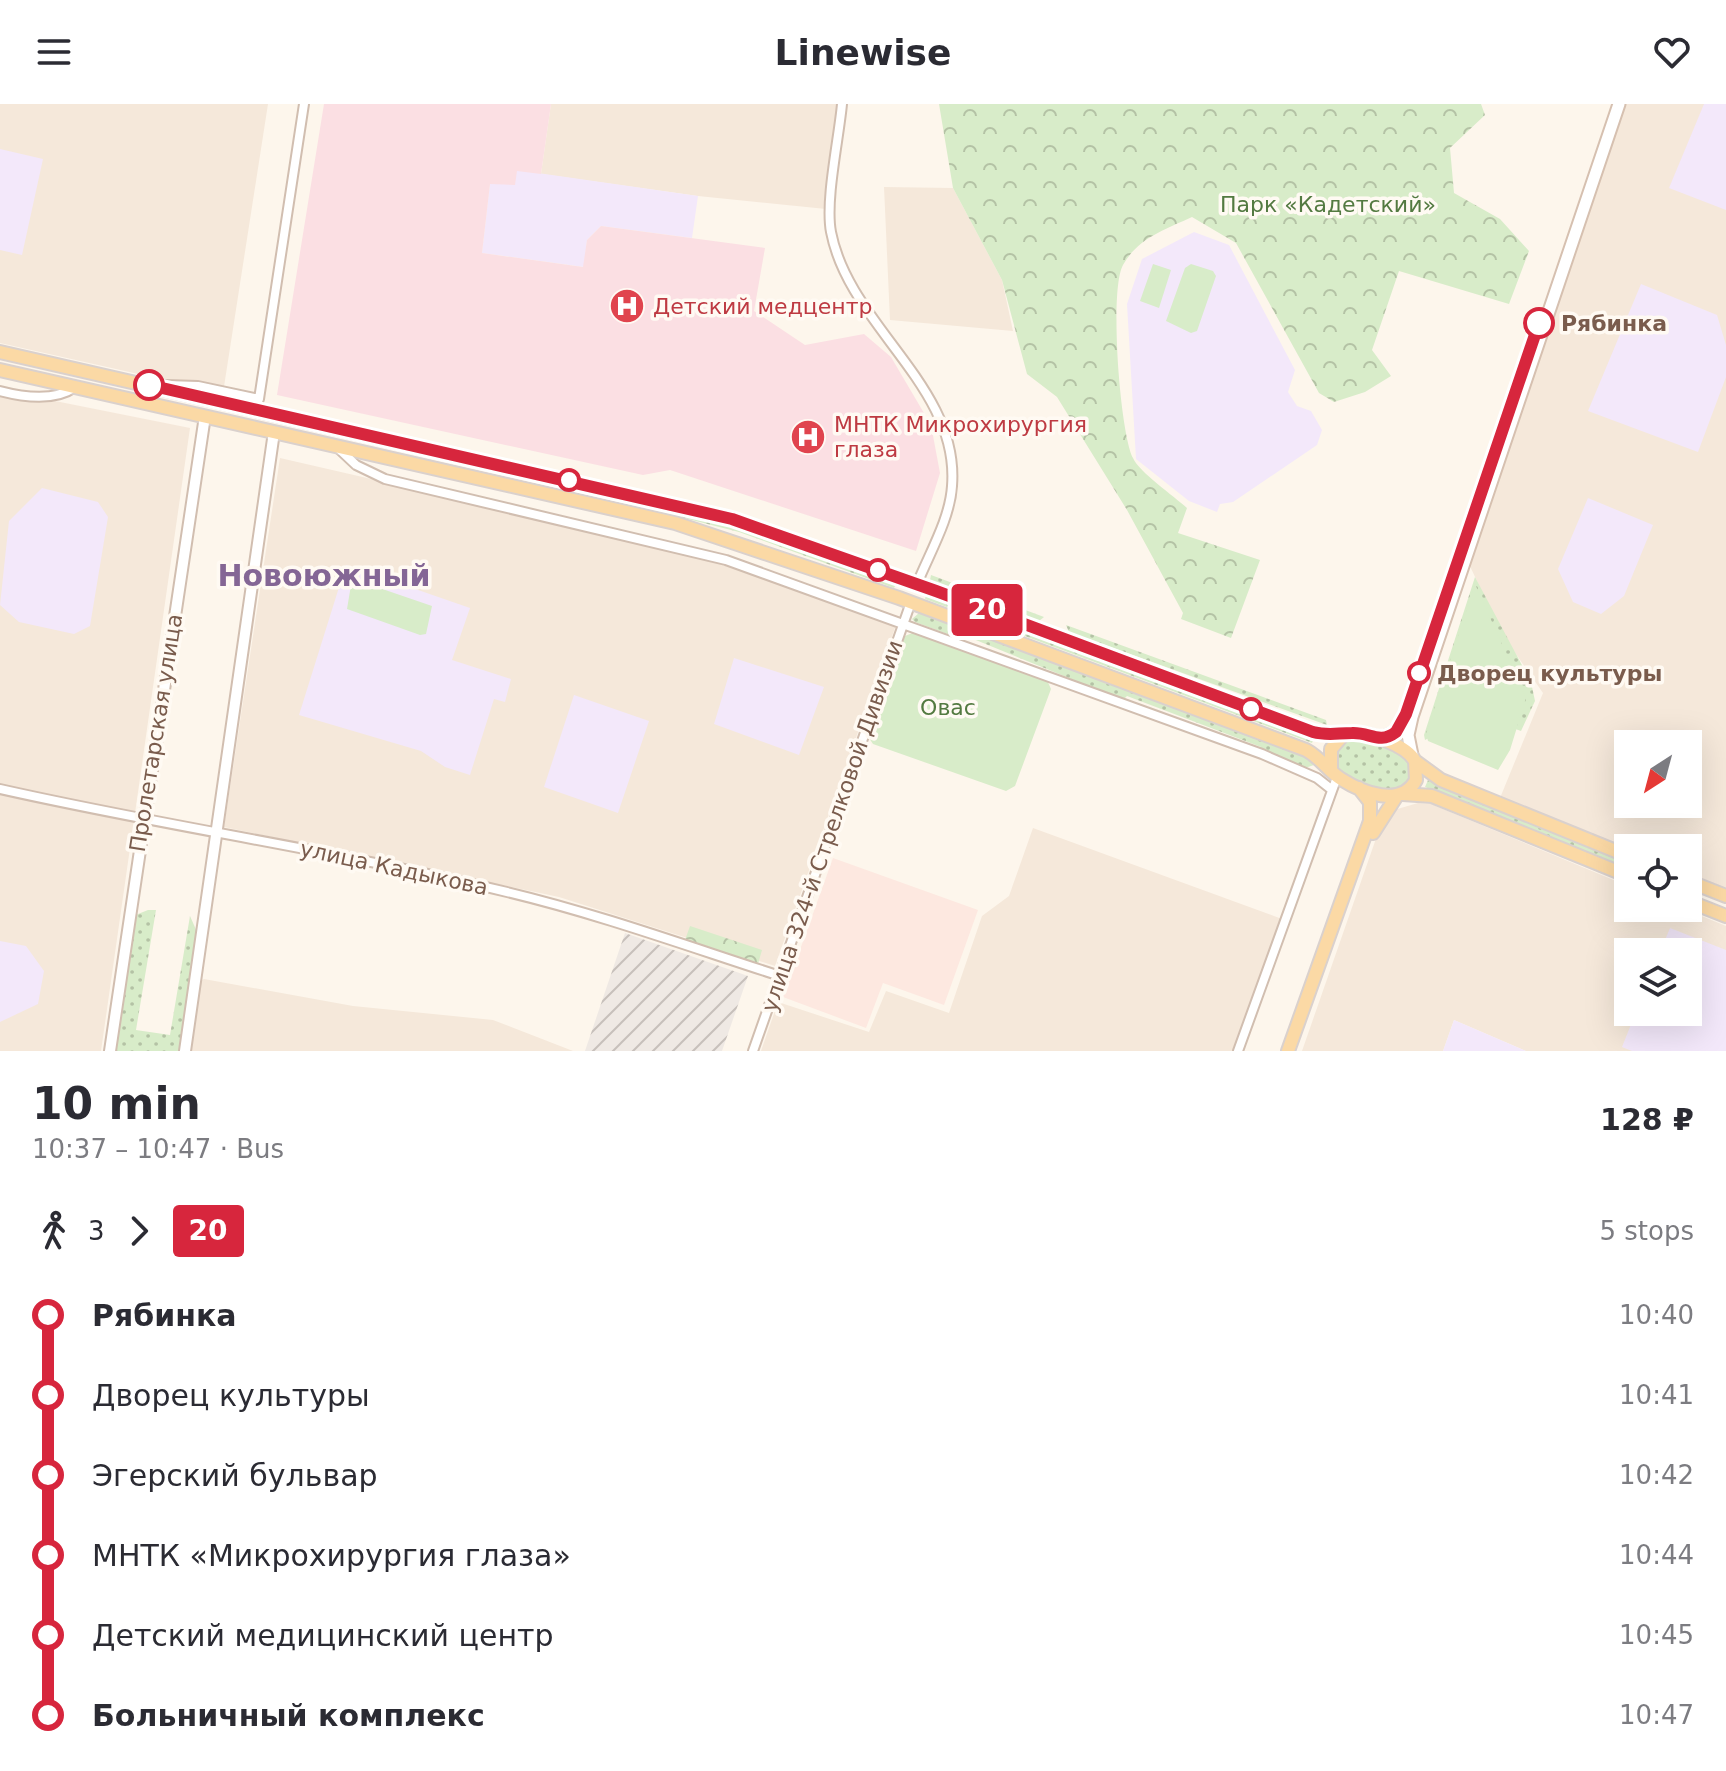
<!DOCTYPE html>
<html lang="en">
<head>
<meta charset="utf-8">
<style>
	body { margin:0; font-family:"DejaVu Sans",sans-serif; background:#f7f7f7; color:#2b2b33; height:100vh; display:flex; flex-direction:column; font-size:30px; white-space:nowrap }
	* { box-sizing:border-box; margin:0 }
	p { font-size:26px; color:#7c7c81 }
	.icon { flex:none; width:44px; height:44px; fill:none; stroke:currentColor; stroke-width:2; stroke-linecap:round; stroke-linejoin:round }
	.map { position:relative; height:947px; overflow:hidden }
	.sheet { display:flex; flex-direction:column; background:#fff; flex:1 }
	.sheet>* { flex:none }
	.badge { padding:0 16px; border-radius:6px; font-size:28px; line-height:52px }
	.needle { width:52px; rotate:216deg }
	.buttons { position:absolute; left:1614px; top:626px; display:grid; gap:16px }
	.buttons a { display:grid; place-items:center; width:88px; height:88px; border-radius:0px; background:#fff; box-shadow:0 8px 32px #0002; font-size:40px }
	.map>.badge { position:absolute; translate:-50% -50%; box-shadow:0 0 0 4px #fff }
	.legs { display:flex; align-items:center; gap:12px; height:88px; padding:0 32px; font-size:26px }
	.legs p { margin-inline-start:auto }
	.overview { display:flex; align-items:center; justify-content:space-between; height:136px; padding:0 32px }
	h1 { font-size:44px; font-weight:700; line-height:60px }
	ul { padding:0 32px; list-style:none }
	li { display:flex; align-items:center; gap:28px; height:80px; font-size:30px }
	li i { display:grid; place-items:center; width:12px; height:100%; margin:0 10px; background:currentColor }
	li i::after { content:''; width:20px; height:20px; margin:-10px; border:6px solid; border-radius:50%; background:#fff }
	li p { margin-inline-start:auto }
	li:first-child i { background:linear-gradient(#0000 50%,currentColor 0) }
	li:last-child i { background:linear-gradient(currentColor 50%,#0000 0) }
	header { display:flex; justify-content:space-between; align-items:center; height:104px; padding:0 32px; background:#fff; font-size:36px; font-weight:700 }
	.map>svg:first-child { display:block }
</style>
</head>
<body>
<header><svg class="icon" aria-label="menu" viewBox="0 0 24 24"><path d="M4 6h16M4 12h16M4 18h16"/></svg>Linewise<svg class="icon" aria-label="heart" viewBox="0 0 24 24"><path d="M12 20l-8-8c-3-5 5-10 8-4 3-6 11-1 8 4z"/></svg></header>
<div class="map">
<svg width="1726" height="947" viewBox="0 0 1726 947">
	<defs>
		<pattern id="industrial-furrows" width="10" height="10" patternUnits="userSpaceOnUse" patternTransform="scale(2)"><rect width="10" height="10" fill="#efe9e4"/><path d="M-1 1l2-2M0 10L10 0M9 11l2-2" fill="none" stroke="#c7c0bb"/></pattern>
		<pattern id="grass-dots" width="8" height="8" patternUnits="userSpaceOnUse" patternTransform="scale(2)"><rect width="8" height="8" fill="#d8ecc9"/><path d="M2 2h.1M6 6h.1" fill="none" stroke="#b4c2a5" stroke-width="1.8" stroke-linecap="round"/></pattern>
		<pattern id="forest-crowns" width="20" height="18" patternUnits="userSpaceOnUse" patternTransform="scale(2)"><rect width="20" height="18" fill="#d8ecc9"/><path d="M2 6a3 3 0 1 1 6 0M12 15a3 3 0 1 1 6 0" fill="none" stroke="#b4c2a5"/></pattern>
	</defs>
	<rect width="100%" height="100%" fill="#fdf6ec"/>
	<path fill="#f5e8da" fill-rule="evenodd" d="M0 0H268L223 289 0 239Z
		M551 0H841L826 105 698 92 541 70Z
		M1625 0H1726V786L1688 770V744L1628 746 1500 694 1543 589 1502 530 1468 458ZM1628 640H1688V700H1628Z
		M884 83 953 84 1002 176 1013 227 890 216Z
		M0 286 190 324 101 947H0Z
		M280 354 680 446 896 521 775 862 559 793 224 723Z
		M1418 699 1431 700 1628 782V804H1682L1726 822V947H1526L1454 916 1443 947H1302L1380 723 1394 706ZM1628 848H1688V908H1628Z
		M1033 724 1282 815 1233 947H761L778 898 869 928 886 887 949 909 982 812 1009 792Z
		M204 875 353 902 493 916 573 947H190L200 877Z"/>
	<path fill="#fde8e0" d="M833 754 978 806 944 901 883 879 866 924 783 893Z"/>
	<path fill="url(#industrial-furrows)" d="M625 829 748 872 722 947H585Z"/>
	<path fill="#f3e8fa" d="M1704 0H1726V106L1669 84Z
		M0 45 43 55 22 151 0 146Z
		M517 66 698 92 692 134 601 122 587 136 584 163 482 149 490 79Z
		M1194 128 1229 141 1295 266 1288 288 1297 302 1311 307 1322 326 1317 341 1233 398 1220 400 1217 408 1189 397 1136 355 1127 200 1142 155Z
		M1641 180 1717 211 1726 241V273L1698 348 1588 307Z
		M42 384 98 398 108 413 90 522 74 530 19 518 0 501 9 417Z
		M1588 394 1653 421 1624 492 1601 510 1573 498 1558 465Z
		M346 461 470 504 452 556 511 575 505 598 494 595 470 671 445 663 421 647 299 611Z
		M734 554 824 583 799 651 714 620Z
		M574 591 649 617 618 709 544 683Z
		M1670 824 1726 846V947H1632L1622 943 1636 908H1688V848H1660Z
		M0 837 26 842 44 867 38 900 0 918Z
		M1454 916 1526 947H1443Z"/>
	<path fill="#fbdfe3" d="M324 0H551L541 70 517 67 515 81 490 80 482 149 583 163 587 136 601 122 765 144 754 207 805 241 864 230 891 253 931 321 940 369 916 447 670 366 643 371 277 291Z"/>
	<path fill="url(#grass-dots)" d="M618 392 740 424 896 480 894 484 739 428 617 397Z
		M931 471 1044 513 1039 517 930 476Z
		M1475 473 1531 578 1535 597 1521 627C1479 611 1465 615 1425 636L1424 631Z
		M926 492 1314 634 1312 639 925 495Z
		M919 509 1307 653 1317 660 1305 664 1263 648 1261 643 1127 592 1123 596 966 532 961 535 915 518 912 515Z
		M1066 521 1326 616 1327 621 1069 528Z
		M1359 634 1403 648 1413 666 1407 682 1388 689C1364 680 1337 677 1334 649L1344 635Z
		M1428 676 1628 758V766L1425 683Z
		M148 806H156L136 926 170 931 190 812 201 837 185 947H110L128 814Z"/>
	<path fill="url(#forest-crowns)" d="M939 0H1481L1485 11 1450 44 1454 89 1500 115 1529 147 1509 200 1399 167 1372 246 1391 272 1365 288 1334 298 1319 289 1236 139 1192 113C1166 125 1138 134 1123 161 1109 186 1120 328 1133 354 1139 368 1174 392 1187 404L1178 429 1260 456 1231 534 1181 515 1183 509 1127 406 1057 293 1027 270 1002 176 953 84Z
		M690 822 762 846 758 860 685 836Z"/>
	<path fill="#d8ecc9" d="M1153 160 1171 166 1159 204 1140 197Z
		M1191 160 1213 167 1216 172 1197 227 1191 229 1166 217 1185 164Z
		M359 477 432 502 426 530 420 531 347 505 351 481Z
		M1475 480 1526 594 1510 646 1498 666 1428 637 1426 630Z
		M915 528 1047 576 1051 585 1015 682 1006 687 873 640 869 634 905 532Z"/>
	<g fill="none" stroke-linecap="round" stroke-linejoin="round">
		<g stroke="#d1beb0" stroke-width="12">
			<path id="minor" d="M842 0C839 34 825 96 831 128 849 222 960 282 952 382 950 415 929 450 917 480
				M166 281 198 282 259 295
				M0 287C23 293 54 298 75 283
				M259 295 304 0
				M339 345 356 361 385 375 726 456 1262 650 1317 674 1331 685
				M0 685C168 723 339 747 507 788 599 810 690 843 780 872
				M753 947 911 498
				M1238 947 1337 673"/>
		</g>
		<g stroke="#d1beb0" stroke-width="14">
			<path id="tertiary" d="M110 947 205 312
				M185 947 274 328"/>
		</g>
		<g stroke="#d6c0b0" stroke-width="15">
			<path id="secondary" d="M1378 635 1396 628 1408 604
				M1412 651 1408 631 1412 613 1619 0"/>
		</g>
		<g stroke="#dad1cd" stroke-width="16">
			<path id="primary" d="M0 248 732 415 917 480 1313 628C1328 632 1336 630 1351 629 1369 628 1406 641 1415 657L1416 676C1401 704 1363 689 1341 675 1328 667 1321 654 1306 646L899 494 675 419 0 266
				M1415 657 1441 676 1628 752
				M1331 665V645L1343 631
				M1403 690 1432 692 1628 772
				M1373 729 1396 693
				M1688 777 1726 792
				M1688 797 1726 812
				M1288 947 1370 717V698L1359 684"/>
		</g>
		<use href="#minor" stroke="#fff" stroke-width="8"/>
		<use href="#tertiary" stroke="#fff" stroke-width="10"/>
		<use href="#secondary" stroke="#fff" stroke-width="11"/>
		<use href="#primary" stroke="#fbd9a5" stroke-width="12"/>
	</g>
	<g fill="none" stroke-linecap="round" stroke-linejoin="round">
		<g stroke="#fff" stroke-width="18">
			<path id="line-1" d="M149 281 732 415 936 487 1313 628C1328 632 1337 629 1352 629 1370 628 1379 641 1396 628L1406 610 1539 219"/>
		</g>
		<use href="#line-1" stroke="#d7263d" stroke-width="12"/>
	</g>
	<defs>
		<g id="hospital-disc" transform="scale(1.8)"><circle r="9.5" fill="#e0444e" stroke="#fffaf3"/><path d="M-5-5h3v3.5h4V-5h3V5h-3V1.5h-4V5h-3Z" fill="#fff"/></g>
	</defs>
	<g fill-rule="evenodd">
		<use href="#hospital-disc" x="627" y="202"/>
		<use href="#hospital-disc" x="808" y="333"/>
	</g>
	<g fill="#fff" stroke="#d7263d" stroke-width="4">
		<circle cx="1539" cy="219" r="14"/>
		<circle cx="149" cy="281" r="14"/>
		<circle cx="569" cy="376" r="10"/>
		<circle cx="878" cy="466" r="10"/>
		<circle cx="1419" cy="569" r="10"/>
		<circle cx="1251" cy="605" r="10"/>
	</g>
	<g text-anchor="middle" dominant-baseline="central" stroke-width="7" stroke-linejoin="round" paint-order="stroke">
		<g font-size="22" fill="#537a41" stroke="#fffaf3">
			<text x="1328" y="100">Парк «Кадетский»</text>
			<text x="948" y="603">Овас</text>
		</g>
		<g font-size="22" fill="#be3a42" stroke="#fffaf3" text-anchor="start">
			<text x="653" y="202">Детский медцентр</text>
			<text x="834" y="320">МНТК Микрохирургия<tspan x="834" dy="25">глаза</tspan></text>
		</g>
		<g font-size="22" font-weight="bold" fill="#7a5c4d" stroke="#fffaf3" text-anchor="start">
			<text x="1561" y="219">Рябинка</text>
			<text x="1437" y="569">Дворец культуры</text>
		</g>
		<g font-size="22" fill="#7a5c4d" stroke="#fffaf3">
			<text transform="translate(156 629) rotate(-81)">Пролетарская улица</text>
			<text transform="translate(832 722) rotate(-71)">улица 324-й Стрелковой Дивизии</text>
			<text transform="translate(394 764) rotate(12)">улица Кадыкова</text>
		</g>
		<g font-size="30" font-weight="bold" fill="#846695" stroke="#fffaf3">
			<text x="324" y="471">Новоюжный</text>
		</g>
	</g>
</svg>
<div class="buttons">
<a><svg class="needle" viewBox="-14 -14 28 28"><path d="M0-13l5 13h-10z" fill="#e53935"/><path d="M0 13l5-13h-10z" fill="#7c7c81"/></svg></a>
<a><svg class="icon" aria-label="locate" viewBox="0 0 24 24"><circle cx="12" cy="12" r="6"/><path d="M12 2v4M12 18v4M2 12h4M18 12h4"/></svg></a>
<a><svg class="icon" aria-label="layers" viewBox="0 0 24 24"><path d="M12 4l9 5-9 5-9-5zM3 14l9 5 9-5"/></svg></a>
</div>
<b class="badge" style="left:987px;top:506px;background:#d7263d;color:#fff">20</b>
</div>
<section class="sheet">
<div class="overview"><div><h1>10 min</h1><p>10:37 – 10:47 · Bus</p></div><b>128 ₽</b></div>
<div class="legs"><svg class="icon" aria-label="walk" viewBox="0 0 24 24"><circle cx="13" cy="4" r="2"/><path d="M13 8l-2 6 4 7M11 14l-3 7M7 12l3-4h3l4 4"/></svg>3<svg class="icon" aria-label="forward" viewBox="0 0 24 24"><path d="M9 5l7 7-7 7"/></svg><b class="badge" style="background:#d7263d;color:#fff">20</b><p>5 stops</p></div>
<ul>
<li><i style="color:#d7263d"></i><b>Рябинка</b><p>10:40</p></li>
<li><i style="color:#d7263d"></i><span>Дворец культуры</span><p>10:41</p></li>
<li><i style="color:#d7263d"></i><span>Эгерский бульвар</span><p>10:42</p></li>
<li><i style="color:#d7263d"></i><span>МНТК «Микрохирургия глаза»</span><p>10:44</p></li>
<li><i style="color:#d7263d"></i><span>Детский медицинский центр</span><p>10:45</p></li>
<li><i style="color:#d7263d"></i><b>Больничный комплекс</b><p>10:47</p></li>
</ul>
</section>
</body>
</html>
